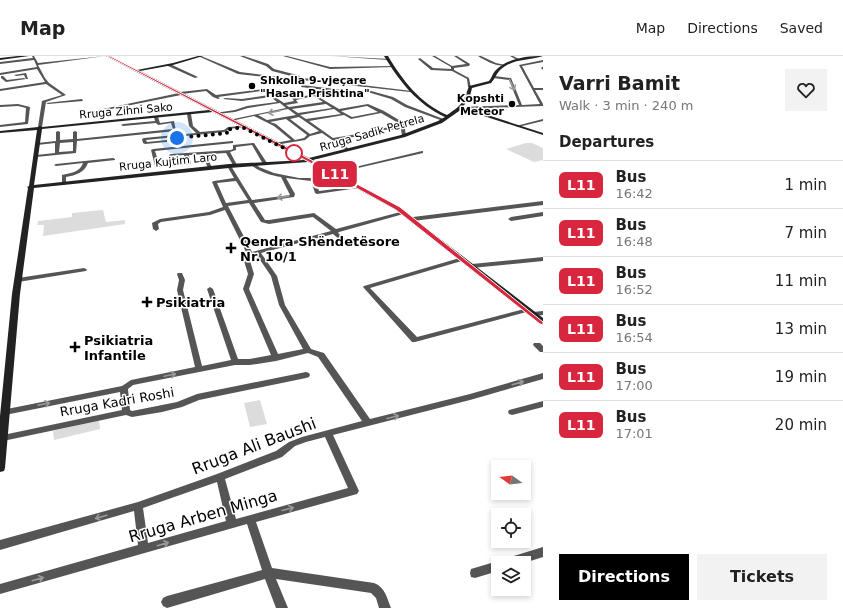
<!DOCTYPE html>
<html lang="en">
<head>
<meta charset="utf-8">
<style>
	body { margin:0; font-family:"DejaVu Sans",sans-serif; background:#f2f2f2; color:#222; height:100vh; display:flex; flex-direction:column; font-size:15px; white-space:nowrap }
	* { box-sizing:border-box; margin:0 }
	p { font-size:13px; color:#767676 }
	.icon { flex:none; width:22px; height:22px; fill:none; stroke:currentColor; stroke-width:2; stroke-linecap:round; stroke-linejoin:round }
	.map { position:relative; flex:1; overflow:hidden }
	.side { display:flex; flex-direction:column; background:#fff; width:300px }
	.side>* { flex:none }
	.badge { padding:0 8px; border-radius:6px; font-size:14px; line-height:26px }
	.needle { width:26px; rotate:284deg }
	.tools { position:absolute; left:491px; top:404px; display:grid; gap:8px }
	.tools a { display:grid; place-items:center; width:40px; height:40px; border-radius:0px; background:#fff; box-shadow:0 2px 6px #0003; font-size:20px }
	.you { position:absolute; width:20px; height:20px; margin:-10px; border:3px solid #fff; border-radius:50%; background:#1a73e8; box-shadow:0 0 0 6px #1a73e833 }
	.map>.badge { position:absolute; translate:-50% -50%; box-shadow:0 0 0 2px #fff }
	h2 { padding:0 16px; font-size:15px; line-height:36px }
	.round { display:grid; place-items:center; flex:none; width:42px; height:42px; border-radius:0px; background:#f2f2f2 }
	.overview { display:flex; align-items:center; justify-content:space-between; height:68px; padding:0 16px }
	h1 { font-size:19px; font-weight:800; line-height:30px }
	.primary-button { display:flex; gap:8px; margin-top:auto; padding:8px 16px }
	.primary-button a { flex:1; height:46px; border-radius:0px; background:#000; color:#fff; font-size:16px; font-weight:800; line-height:46px; text-align:center }
	.primary-button a+a { background:#f2f2f2; color:#222 }
	ul { padding:0; list-style:none }
	li { display:flex; align-items:center; gap:12px; height:48px; padding:0 16px; border-top:1px solid #e0e0e0 }
	li div { flex:1 }
	li b { display:block; font-size:15px }
	li em { font-style:normal }
	li .badge { min-width:44px; font-weight:700; text-align:center }
	header { display:flex; align-items:center; gap:24px; box-sizing:border-box; height:56px; padding:0 20px; background:#fff; border-bottom:1px solid #e0e0e0 }
	header strong { font-size:19px }
	nav { display:flex; gap:22px; margin-inline-start:auto; font-size:14px }
	main { display:flex; flex:1; min-height:0 }
	.map>svg:first-child { display:block }
</style>
</head>
<body>
<header>
<strong>Map</strong>
<nav><a>Map</a><a>Directions</a><a>Saved</a></nav>
</header>
<main>
<div class="map">
<svg width="543" height="552" viewBox="0 0 543 552">
	<rect width="100%" height="100%" fill="#fff"/>
	<path fill="#dcdcdc" d="M526 87H532L543 92V104L534 106 506 93Z
		M103 154 106 166 125 164V168L43 180 44 169H37L38 165 72 161V157Z
		M260 344 267 368 250 371 244 347Z
		M99 364 100 373 54 384 53 375Z"/>
	<g fill="none" stroke-linecap="round" stroke-linejoin="round">
		<path fill="#555" fill-rule="evenodd" d="M32 0H34L38 7 105 0 38 9 45 22 49 27 66 39 46 46 42 71 40 72 38 71 42 45 62 39 46 28 0 35V33L45 26 37 13 0 19V17L37 11 34 4 0 8V6L33 2Z
			M198 0H201L240 16 295 23 293 24 238 18Z
			M240 0H244L268 8 274 13 297 19 303 22 412 35 410 36 302 24 295 21 272 15 266 10Z
			M283 0H287L330 11 393 10 394 11 330 13Z
			M331 0 389 3 388 4Z
			M432 0H435L452 10 466 8 454 0H457L470 8 469 10 454 12V14L469 22 471 32 468 31 467 23 452 15 431 14 418 3 420 2 433 12 451 13V11Z
			M478 0H481L496 7 505 9C496 11 486 5 478 0Z
			M510 0H513L519 3 517 4Z
			M543 4V6L522 10 534 32H543V34H535L543 48V50L461 53 459 52 461 51 519 49 509 24 493 22 494 20 511 22 522 49 540 48 519 9Z
			M168 8H170L198 21 195 22 168 10Z
			M542 11H543V14L541 12Z
			M26 17 28 23H26L24 19 16 20 14 19Z
			M1 20H3L7 24 24 22 26 23 6 26 1 22Z
			M302 29 351 35H371L393 41 407 49 446 64 443 65 405 51 391 43 371 37H351L327 34 326 36 327 38 317 40 339 53 368 48 384 55 404 67 406 80 404 81 402 80 401 73 382 74 371 78 336 84 349 93V95H348L322 77 310 80 305 84 275 89V87L291 84 274 70 254 60 231 65 229 64 286 52 280 47 248 52 235 56 217 58 215 57 235 54 247 50 277 46 271 41 242 45 223 43 225 42 242 43 269 39 262 35 218 41 220 42 218 43 213 41 206 35 182 38 181 39 91 57 89 56 179 37 180 36 207 33 216 39 263 33 284 47 294 45 292 42 323 37 324 34 301 31ZM314 40 323 46 289 51 286 49 298 47 296 44ZM326 48 332 52 298 57 292 53ZM367 50 378 56 352 61 341 55ZM288 53 296 59 267 64 258 59ZM334 53 341 58 306 63 300 59ZM381 57 400 68 401 71 382 72 370 76 333 82 309 65 344 59 351 63ZM299 61 319 75 310 78 290 63ZM286 63 307 79 304 82 295 84 276 68 270 66Z
			M82 43 83 45 48 48 46 47Z
			M18 48 30 51 28 68 0 71V69L25 66 26 52 18 50 0 51V49Z
			M189 57 191 58 193 70 200 76 224 74 228 71 242 70 244 71 229 73 225 76 146 84 147 86 167 84V86H166L145 88 143 87 142 83 144 82 196 77 189 70 187 58Z
			M156 60 158 61 160 67 174 65 176 75 77 85 76 97 36 101 34 100 36 99 55 97V87L37 89 35 88 37 87 56 85V76L58 75 60 76V84L73 83V76L75 75 77 76V83L173 73 171 67 158 69 156 67 123 70 121 69 123 68 155 65 154 61ZM73 86V95L59 96 60 87Z
			M543 63V65L518 71 516 70Z
			M232 85H233V87L155 95 159 108 186 106 184 99 169 100V99L171 98 231 94 233 93V89L253 87H254L267 107 263 108 252 89 236 91V94L230 96 237 109 235 110 233 109 226 97 211 98 212 102 209 105 212 112 210 113 208 112 205 105 208 102 207 98 189 99 191 108 157 111 155 110 151 94 153 93Z
			M422 95H423V97L332 118 330 117Z
			M113 102 115 103V104L88 107C84 117 76 119 66 121V128L64 129 62 128V119C71 117 80 116 83 107L56 110 54 109 56 108Z
			M251 107H255L259 111 274 117 299 122H316L340 119V121L316 125 319 135 358 130 360 131 358 132 317 138 315 137 311 125 286 122 295 138 294 141 254 147 265 164H269L314 157 336 173 404 155 407 157 339 176 338 177 351 188V190H347L333 178 261 197 277 220 285 249 311 293 324 297 370 363 470 338 543 317V323L470 344 333 379 359 435 357 438 256 466 272 512 374 527C385 531 387 542 391 552H379L376 542 371 537 276 523 288 552H276L265 523 167 552 163 550 161 546 163 542 167 540 262 514 247 468 0 538V528L138 489 134 455 0 494V484L138 446 217 418 276 395 289 386 302 381 362 365 318 301 308 297 276 305 250 309H235L133 329 128 333 130 354 132 355 177 346 197 338 306 316 309 317 310 319 309 321 306 322 199 344 182 351 162 356 132 361 126 359 3 385 0 384V380L3 379 122 354 120 336 5 359 2 358 1 356 2 354 122 330 131 324 195 311 177 234 179 224 177 218 178 217H182L185 224 183 234 202 310 231 304 207 233 210 231 213 233 238 303H250L271 299 243 233 248 218 244 205 247 198 225 154 210 159 161 166 158 168 159 173 156 175 153 173 152 167 160 163 209 156 223 151 212 126 214 125 234 122 227 110 229 109 231 110 252 144 290 139 281 121C270 119 260 116 251 109ZM236 125 248 144 226 147 217 127ZM249 147 261 166 269 168 313 161 331 175 252 196 228 150ZM256 198 271 220 279 249 303 293 278 298 249 233 254 218 250 205 252 199ZM325 381 348 432 236 463 225 423 282 401 295 390 306 386ZM217 426 226 465 148 487 143 452Z
			M543 145V149L413 165 410 163 413 161Z
			M543 156V160L511 165 508 163 511 161Z
			M463 201 465 202V204L370 232 417 281 528 252 531 254 530 255 415 286H412L363 231 364 230Z
			M543 201V205L472 212 469 210 472 208Z
			M84 212 86 213 87 214 86 215 18 226 15 224 18 222Z
			M543 255V259L533 260 530 258 533 256Z
			M534 287H540L543 290V296H540L533 289Z
			M543 345V351L512 359 509 358 508 356 509 354Z
			M543 491V501L524 507H498V515L475 522 471 521 470 517 471 513 498 505 502 507 503 503 507 502Z"/>
		<path fill="#222" fill-rule="evenodd" d="M18 0H29L0 4V2Z
			M106 0H110L137 14 173 7 198 0H203L173 9 140 15 309 102 401 79 438 65 445 61C417 48 400 26 384 0H388C403 25 420 47 447 59 462 49 463 47 469 30L489 25C492 22 492 18 495 15 508 2 526 0 543 0 528 5 513 2 500 14 496 18 495 23 491 27L472 32 470 40 463 51 543 77V79L462 53 442 67 405 81 313 104 400 152 543 262V268H540L396 154 308 106 229 112 34 132 20 238 5 412 4 415 0 416V360L12 238 28 132 27 131 29 130 37 74 0 77V75L38 71 40 70 42 71 209 54ZM213 56 304 104 229 108 34 129 42 73Z"/>
	</g>
	<defs><path id="oneway-shaft" d="M-6 0H5M1.5-3L5.5 0L1.5 3" fill="none" stroke-width="1.6" stroke-linecap="round" stroke-linejoin="round"/></defs>
	<g stroke="#999">
		<use href="#oneway-shaft" transform="translate(512 29) rotate(66)"/>
		<use href="#oneway-shaft" transform="translate(274 56) rotate(168)"/>
		<use href="#oneway-shaft" transform="translate(283 141) rotate(173)"/>
		<use href="#oneway-shaft" transform="translate(170 319) rotate(-12)"/>
		<use href="#oneway-shaft" transform="translate(518 327) rotate(-16)"/>
		<use href="#oneway-shaft" transform="translate(44 348) rotate(-11)"/>
		<use href="#oneway-shaft" transform="translate(393 361) rotate(-14)"/>
		<use href="#oneway-shaft" transform="translate(288 453) rotate(-15)"/>
		<use href="#oneway-shaft" transform="translate(101 461) rotate(164)"/>
		<use href="#oneway-shaft" transform="translate(163 488) rotate(-16)"/>
		<use href="#oneway-shaft" transform="translate(38 523) rotate(-16)"/>
	</g>
	<path fill="#d7263d" stroke="#fff" d="M107 0H110L327 112 400 151 543 266V269L540 268 396 154 324 114Z"/>
	<g fill="none" stroke-linecap="round" stroke-linejoin="round">
		<path stroke="#000" stroke-width="4" stroke-dasharray="0 7.2" d="M177 82 227 77 226 74 242 71 294 97"/>
	</g>
	<g fill="#000" stroke="#fff" stroke-width="1.5">
		<circle cx="252" cy="30" r="4"/>
		<circle cx="512" cy="48" r="4"/>
		<path d="M229 186h4v4h4v4h-4v4h-4v-4h-4v-4h4z"/>
		<path d="M145 240h4v4h4v4h-4v4h-4v-4h-4v-4h4z"/>
		<path d="M73 285h4v4h4v4h-4v4h-4v-4h-4v-4h4z"/>
	</g>
	<circle fill="#fff" stroke="#d7263d" stroke-width="2" cx="294" cy="97" r="8"/>
	<g text-anchor="middle" dominant-baseline="central" stroke-width="3" stroke-linejoin="round" paint-order="stroke">
		<g font-size="11" font-weight="bold" fill="#000" stroke="#fff" text-anchor="start">
			<text x="260" y="24">Shkolla 9-vjeçare<tspan x="260" dy="13">"Hasan Prishtina"</tspan></text>
			<text x="504" y="42" text-anchor="end">Kopshti<tspan x="504" dy="13">Meteor</tspan></text>
		</g>
		<g font-size="11" fill="#000" stroke="#fff">
			<text transform="translate(126 55) rotate(-5)">Rruga Zihni Sako</text>
			<text transform="translate(372 77) rotate(-16)">Rruga Sadik Petrela</text>
			<text transform="translate(168 106) rotate(-6)">Rruga Kujtim Laro</text>
		</g>
		<g font-size="13" font-weight="bold" fill="#000" stroke="#fff" text-anchor="start">
			<text x="240" y="185">Qendra Shëndetësore<tspan x="240" dy="15">Nr. 10/1</tspan></text>
			<text x="156" y="246">Psikiatria</text>
			<text x="84" y="284">Psikiatria<tspan x="84" dy="15">Infantile</tspan></text>
		</g>
		<g font-size="13" fill="#000" stroke="#fff">
			<text transform="translate(117 346) rotate(-10)">Rruga Kadri Roshi</text>
		</g>
		<g font-size="16" fill="#000" stroke="#fff">
			<text transform="translate(254 390) rotate(-21)">Rruga Ali Baushi</text>
			<text transform="translate(203 460) rotate(-16)">Rruga Arben Minga</text>
		</g>
	</g>
</svg>
<div class="tools">
<a><svg class="needle" viewBox="-14 -14 28 28"><path d="M0-13l5 13h-10z" fill="#e53935"/><path d="M0 13l5-13h-10z" fill="#767676"/></svg></a>
<a><svg class="icon" aria-label="locate" viewBox="0 0 24 24"><circle cx="12" cy="12" r="6"/><path d="M12 2v4M12 18v4M2 12h4M18 12h4"/></svg></a>
<a><svg class="icon" aria-label="layers" viewBox="0 0 24 24"><path d="M12 4l9 5-9 5-9-5zM3 14l9 5 9-5"/></svg></a>
</div>
<div class="you" style="left:177px;top:82px"></div>
<b class="badge" style="left:335px;top:118px;background:#d7263d;color:#fff">L11</b>
</div>
<section class="side">
<div class="overview"><div><h1>Varri Bamit</h1><p>Walk · 3 min · 240 m</p></div><a class="round"><svg class="icon" aria-label="heart" viewBox="0 0 24 24"><path d="M12 20l-8-8c-3-5 5-10 8-4 3-6 11-1 8 4z"/></svg></a></div>
<h2>Departures</h2>
<ul>
<li><span class="badge" style="background:#d7263d;color:#fff">L11</span><div><b>Bus</b><p>16:42</p></div><em>1 min</em></li>
<li><span class="badge" style="background:#d7263d;color:#fff">L11</span><div><b>Bus</b><p>16:48</p></div><em>7 min</em></li>
<li><span class="badge" style="background:#d7263d;color:#fff">L11</span><div><b>Bus</b><p>16:52</p></div><em>11 min</em></li>
<li><span class="badge" style="background:#d7263d;color:#fff">L11</span><div><b>Bus</b><p>16:54</p></div><em>13 min</em></li>
<li><span class="badge" style="background:#d7263d;color:#fff">L11</span><div><b>Bus</b><p>17:00</p></div><em>19 min</em></li>
<li><span class="badge" style="background:#d7263d;color:#fff">L11</span><div><b>Bus</b><p>17:01</p></div><em>20 min</em></li>
</ul>
<div class="primary-button"><a>Directions</a><a>Tickets</a></div>
</section>
</main>
</body>
</html>
